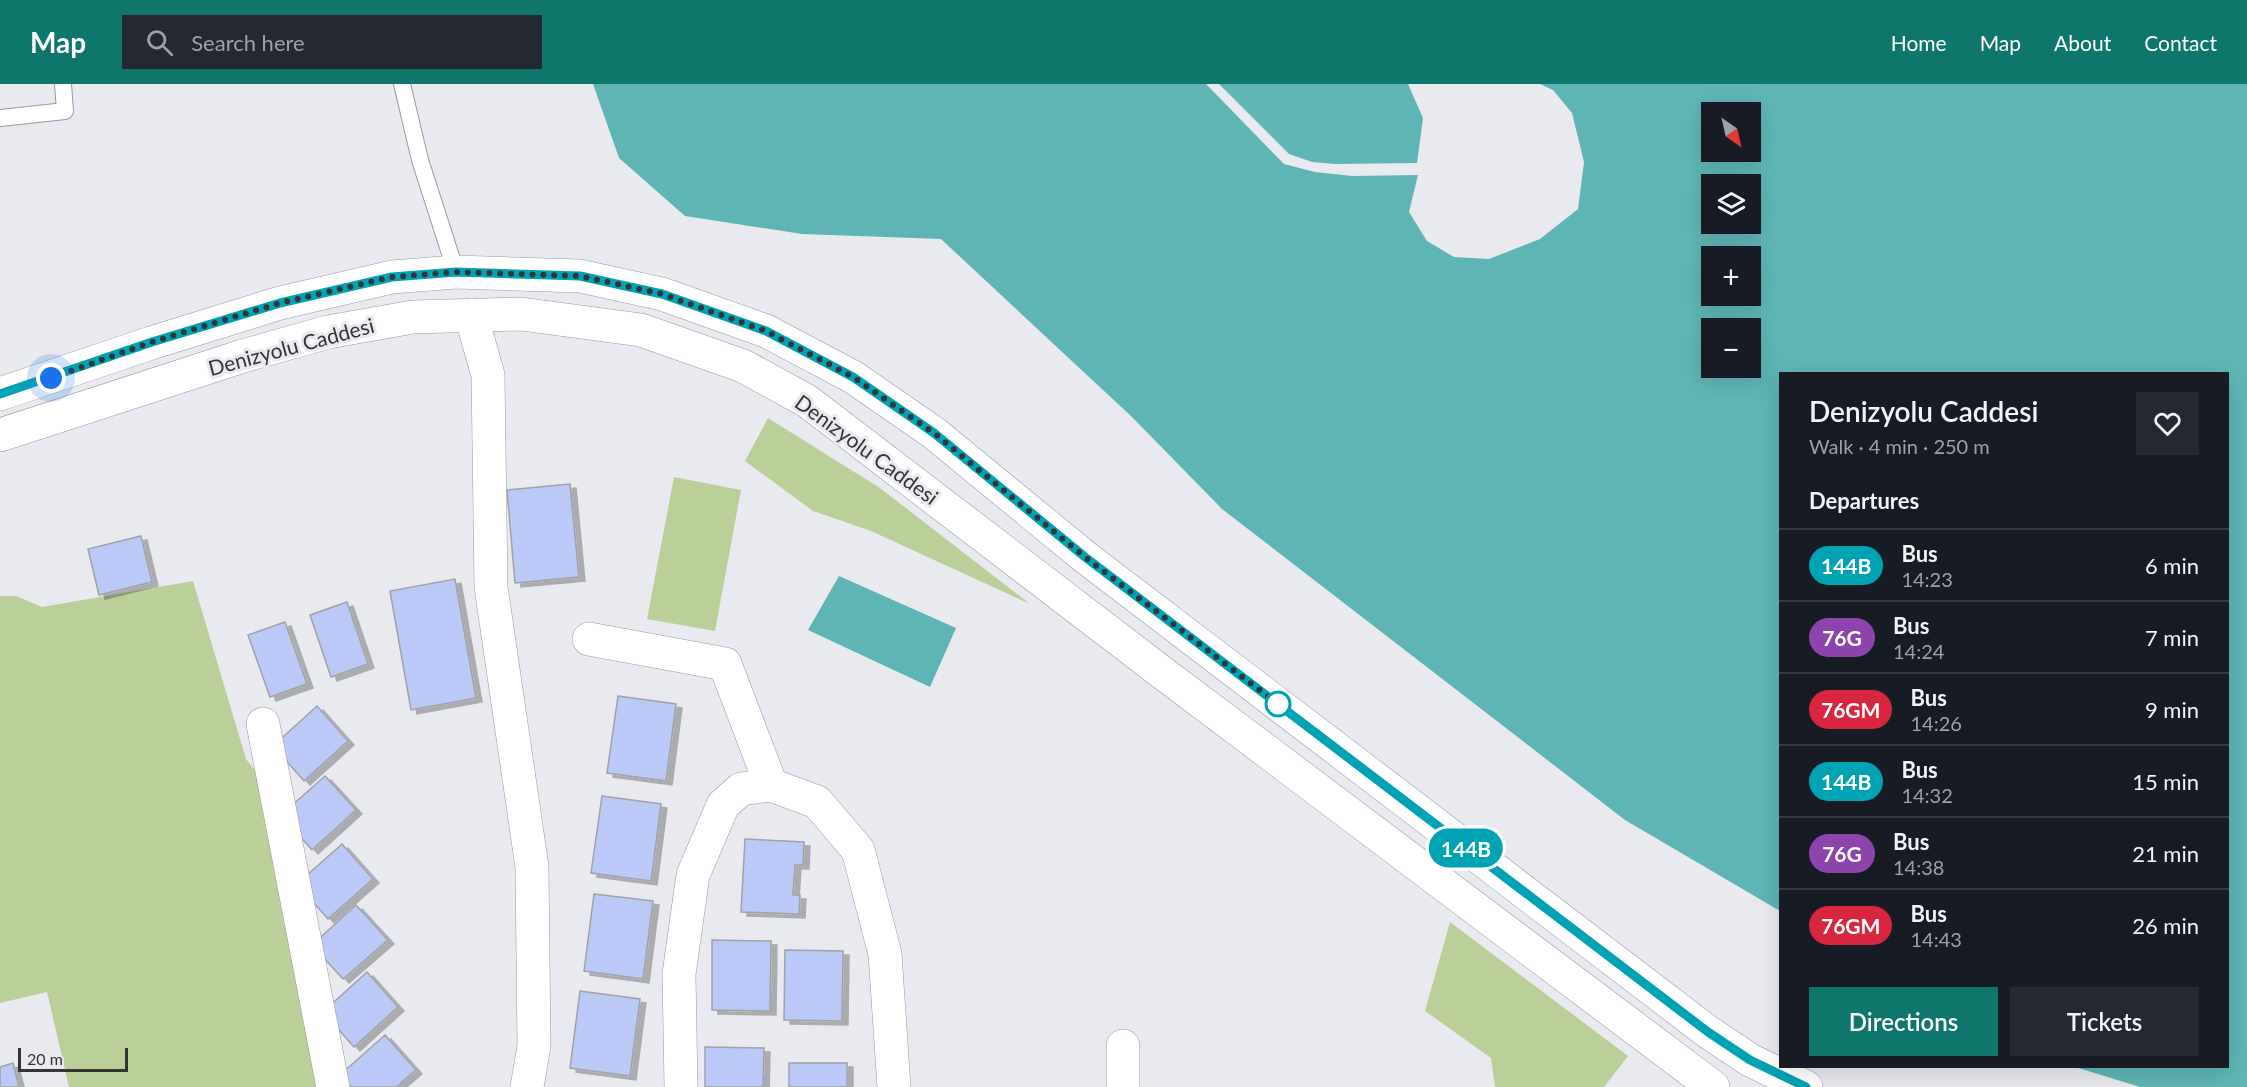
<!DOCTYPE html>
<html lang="en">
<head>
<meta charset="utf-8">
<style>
	body { margin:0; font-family:Lato,sans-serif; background:#242831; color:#f1f3f6; height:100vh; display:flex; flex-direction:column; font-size:22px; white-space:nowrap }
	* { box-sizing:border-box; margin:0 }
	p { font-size:20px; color:#9ea1a6 }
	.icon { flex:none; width:33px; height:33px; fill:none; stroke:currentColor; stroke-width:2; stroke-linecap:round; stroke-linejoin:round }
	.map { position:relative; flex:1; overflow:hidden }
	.details { position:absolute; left:1779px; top:288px; width:450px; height:696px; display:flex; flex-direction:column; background:#171b24; border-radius:0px; box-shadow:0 6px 24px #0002 }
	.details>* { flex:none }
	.badge { padding:0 12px; border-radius:20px; font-size:21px; line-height:39px }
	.needle { width:39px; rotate:146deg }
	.buttons { position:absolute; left:1701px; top:18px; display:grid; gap:12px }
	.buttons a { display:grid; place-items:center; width:60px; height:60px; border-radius:0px; background:#171b24; box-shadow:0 6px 24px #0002; font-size:30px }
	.scale { position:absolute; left:18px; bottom:15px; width:110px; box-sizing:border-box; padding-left:6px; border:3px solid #353537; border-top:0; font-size:16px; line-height:21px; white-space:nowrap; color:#353537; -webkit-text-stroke:4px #e8eaef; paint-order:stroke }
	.you { position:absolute; width:30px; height:30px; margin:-15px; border:4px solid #fff; border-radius:50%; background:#1a73e8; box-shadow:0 0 0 9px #1a73e833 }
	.map>.badge { position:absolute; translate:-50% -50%; box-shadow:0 0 0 3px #fff }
	h2 { padding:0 30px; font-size:22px; line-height:54px }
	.round { display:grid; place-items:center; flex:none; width:63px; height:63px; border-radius:0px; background:#242831 }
	.head { display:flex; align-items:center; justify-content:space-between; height:102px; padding:0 30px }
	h1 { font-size:28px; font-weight:600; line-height:45px }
	.cta { display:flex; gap:12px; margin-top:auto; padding:12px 30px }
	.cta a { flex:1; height:69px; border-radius:0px; background:#0f766e; color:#fff; font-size:24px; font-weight:600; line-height:69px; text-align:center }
	.cta a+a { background:#242831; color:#f1f3f6 }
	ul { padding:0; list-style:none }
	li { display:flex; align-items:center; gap:18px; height:72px; padding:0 30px; border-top:2px solid #363941 }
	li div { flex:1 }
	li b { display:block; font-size:22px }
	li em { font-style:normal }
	li .badge { min-width:66px; font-weight:700; text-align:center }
	header { display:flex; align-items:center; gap:36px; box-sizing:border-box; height:84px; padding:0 30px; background:#0f766e; color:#fff }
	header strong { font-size:28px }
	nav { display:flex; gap:33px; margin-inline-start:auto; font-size:21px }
	.search { width:420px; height:54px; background:#242831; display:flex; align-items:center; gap:15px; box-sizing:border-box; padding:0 21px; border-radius:0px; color:#9ea1a6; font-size:22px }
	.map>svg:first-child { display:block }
</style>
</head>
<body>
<header>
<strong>Map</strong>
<div class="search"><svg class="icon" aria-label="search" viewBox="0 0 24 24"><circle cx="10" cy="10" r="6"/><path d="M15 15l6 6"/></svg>Search here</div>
<nav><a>Home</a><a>Map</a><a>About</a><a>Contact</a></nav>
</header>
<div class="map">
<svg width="2247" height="1003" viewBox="0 0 2247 1003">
	<defs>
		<filter id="shadow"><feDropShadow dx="6" dy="4" stdDeviation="0" flood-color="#0004"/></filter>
	</defs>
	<rect width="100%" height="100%" fill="#e8eaef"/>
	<path fill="#bbd099" d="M768 334 880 404 1030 520 871 447 813 427 745 377Z
		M674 393 741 406 715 547 647 535Z
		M193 497 246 675 277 714 333 1003H69L47 908 0 919V512H16L42 523Z
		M1450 838 1628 972 1604 1003H1495L1491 974 1425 927Z"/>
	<path fill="#5fb5b6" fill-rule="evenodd" d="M593 0H1206L1284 80 1315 88 1352 92 1418 91 1409 128 1427 157 1454 173 1489 175 1540 155 1578 125 1584 78 1572 29 1553 6 1540 0H2247V1003H2140L2075 983 2228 982V290H1780V827L1625 736 1222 425 1132 333 941 155 802 150 685 132 619 74ZM1712 28H1750V68H1712ZM1712 100H1750V140H1712ZM1750 172V212H1712V172ZM1712 244H1750V284H1712Z
		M1219 0H1408L1423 34 1417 79 1335 80 1312 78 1289 70Z
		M839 492 956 544 930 603 808 546Z"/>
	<path fill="#bac9f7" stroke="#a0a2a6" stroke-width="1.5" filter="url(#shadow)" d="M570 400 579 493 515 499 507 406Z
		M141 452 152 498 99 511 88 465Z
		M455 495 476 614 411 626 390 507Z
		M347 518 368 580 331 593 310 531Z
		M285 538 307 600 270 613 248 551Z
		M618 612 676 620 666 697 607 689Z
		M317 622 348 657 304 697 273 662Z
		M325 692 356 726 312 766 281 731Z
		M602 712 661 720 651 797 591 789Z
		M745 755 804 758 803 781H795L793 811H800L799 830 741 828Z
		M342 760 373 795 328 835 297 800Z
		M594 810 653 817 643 895 584 887Z
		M356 821 388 856 343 895 312 861Z
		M712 856 771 857 770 927 712 926Z
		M785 866 843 867 842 937 784 936Z
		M367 888 398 923 354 963 323 928Z
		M580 907 640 915 630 992 570 984Z
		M385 951 416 986 396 1003H351L340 991Z
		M705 963 764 964 763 1003H705Z
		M13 979 19 1003H0V983Z
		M789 979H847V1003H789Z"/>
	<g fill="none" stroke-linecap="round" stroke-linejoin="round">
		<g stroke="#989a9e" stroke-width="18">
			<path id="lane" d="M402 0 420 76 456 188
				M0 34 65 27 63 0"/>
		</g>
		<g stroke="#989a9e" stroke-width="34">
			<path id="street" d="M471 231 488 291 491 503 532 783 534 962 527 1003
				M589 555 725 580 771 701
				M263 640 333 1003
				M681 1003 679 890 693 791 723 721 741 705 771 701 817 718 858 766 885 870 894 1003
				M1123 1003V962"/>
		</g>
		<g stroke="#989a9e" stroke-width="34">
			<path id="secondary" d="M0 310 151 259 280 219 392 193 456 188 580 192 662 210 766 247 853 293 934 349 1085 473 1708 948 1750 976 1806 1003
				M0 351 243 272 328 248 413 233 521 230 641 246 743 282 807 317 1164 590 1713 1003"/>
		</g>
		<use href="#lane" stroke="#fff" stroke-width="16"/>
		<use href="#street" stroke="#fff" stroke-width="33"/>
		<use href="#secondary" stroke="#fff" stroke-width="33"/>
	</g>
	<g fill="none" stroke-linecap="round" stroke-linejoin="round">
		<g stroke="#fff" stroke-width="14">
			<path id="line" d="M0 310 152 258 280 219 392 193 456 188 580 192 662 210 766 247 853 293 934 349 1085 473 1708 948 1750 976 1806 1003"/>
		</g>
		<use href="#line" stroke="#00a3b4" stroke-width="9"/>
		<path stroke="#353537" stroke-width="6" stroke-dasharray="0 10.8" d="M51 294 152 258 280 219 392 193 456 188 580 192 662 210 766 247 853 293 934 349 1085 473 1278 620"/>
	</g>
	<circle fill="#fff" stroke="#00a3b4" stroke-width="3" cx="1278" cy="620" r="12"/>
	<g text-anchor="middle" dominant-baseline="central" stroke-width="6" stroke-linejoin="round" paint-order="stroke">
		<g font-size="21" fill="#353537" stroke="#e8eaef">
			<text transform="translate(291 262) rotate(-15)">Denizyolu Caddesi</text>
			<text transform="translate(867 365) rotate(36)">Denizyolu Caddesi</text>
		</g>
	</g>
</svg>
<div class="buttons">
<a><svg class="needle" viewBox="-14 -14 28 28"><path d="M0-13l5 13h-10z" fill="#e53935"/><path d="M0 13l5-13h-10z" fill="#9ea1a6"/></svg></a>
<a><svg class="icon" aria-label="layers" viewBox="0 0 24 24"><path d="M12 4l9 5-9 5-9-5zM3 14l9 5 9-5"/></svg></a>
<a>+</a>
<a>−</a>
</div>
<div class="scale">20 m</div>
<div class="you" style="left:51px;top:294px"></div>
<b class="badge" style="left:1466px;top:764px;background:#00a3b4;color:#fff">144B</b>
<section class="details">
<div class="head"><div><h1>Denizyolu Caddesi</h1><p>Walk · 4 min · 250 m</p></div><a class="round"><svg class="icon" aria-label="heart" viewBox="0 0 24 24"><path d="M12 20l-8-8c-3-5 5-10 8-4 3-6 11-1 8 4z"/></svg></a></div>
<h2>Departures</h2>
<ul>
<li><span class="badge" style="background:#00a3b4;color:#fff">144B</span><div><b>Bus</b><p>14:23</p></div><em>6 min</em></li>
<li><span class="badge" style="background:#8e44ad;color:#fff">76G</span><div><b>Bus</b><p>14:24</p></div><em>7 min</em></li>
<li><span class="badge" style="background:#d7263d;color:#fff">76GM</span><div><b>Bus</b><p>14:26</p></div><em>9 min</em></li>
<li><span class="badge" style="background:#00a3b4;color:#fff">144B</span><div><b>Bus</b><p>14:32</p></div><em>15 min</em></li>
<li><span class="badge" style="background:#8e44ad;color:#fff">76G</span><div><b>Bus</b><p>14:38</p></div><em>21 min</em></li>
<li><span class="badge" style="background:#d7263d;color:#fff">76GM</span><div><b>Bus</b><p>14:43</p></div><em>26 min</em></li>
</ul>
<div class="cta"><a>Directions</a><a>Tickets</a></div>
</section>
</div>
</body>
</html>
